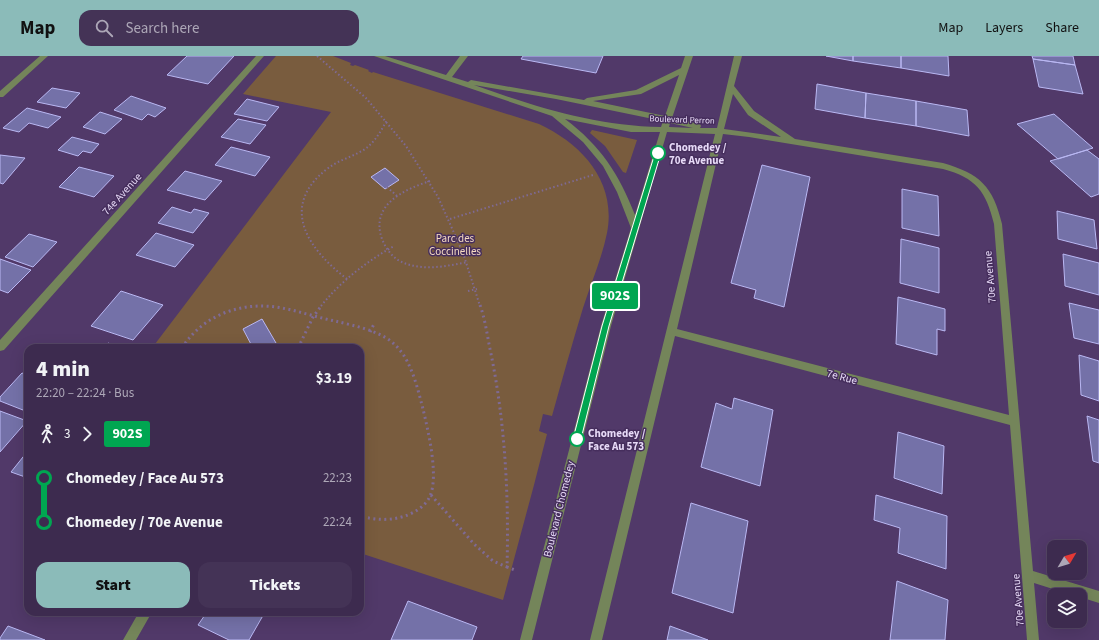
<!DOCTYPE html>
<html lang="en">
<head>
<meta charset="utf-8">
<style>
	body { margin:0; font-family:"Source Sans 3",sans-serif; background:#443356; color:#f1f3f6; height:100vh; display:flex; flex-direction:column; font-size:15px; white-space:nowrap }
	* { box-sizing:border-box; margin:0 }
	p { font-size:13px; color:#ada7b7 }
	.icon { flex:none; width:22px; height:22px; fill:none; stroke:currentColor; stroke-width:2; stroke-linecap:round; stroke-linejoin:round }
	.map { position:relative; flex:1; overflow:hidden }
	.details { position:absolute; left:24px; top:288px; width:340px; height:272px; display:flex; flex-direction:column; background:#3d2b4f; border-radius:12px; box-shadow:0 4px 16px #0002,0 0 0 1px #564766 }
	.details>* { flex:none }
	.badge { padding:0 8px; border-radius:3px; font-size:14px; line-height:26px }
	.needle { width:26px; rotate:52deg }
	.buttons { position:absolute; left:1047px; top:484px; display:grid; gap:8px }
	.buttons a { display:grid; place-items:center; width:40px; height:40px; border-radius:8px; background:#3d2b4f; box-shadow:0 4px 16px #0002,0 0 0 1px #564766; font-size:20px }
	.map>.badge { position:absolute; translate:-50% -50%; box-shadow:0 0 0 2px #fff }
	.legs { display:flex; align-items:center; gap:6px; height:44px; padding:0 12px; font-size:13px }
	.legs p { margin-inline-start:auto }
	.summary { display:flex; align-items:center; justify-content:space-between; height:68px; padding:0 12px }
	h1 { font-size:22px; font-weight:800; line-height:30px }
	.cta { display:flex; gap:8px; margin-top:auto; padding:8px 12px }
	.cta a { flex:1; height:46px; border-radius:12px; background:#8bbbb9; color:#111; font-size:16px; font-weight:800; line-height:46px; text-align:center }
	.cta a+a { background:#443356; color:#f1f3f6 }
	ul { padding:0 12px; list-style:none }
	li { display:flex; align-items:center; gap:14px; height:44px; font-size:15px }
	li i { display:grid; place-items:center; width:6px; height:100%; margin:0 5px; background:currentColor }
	li i::after { content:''; width:10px; height:10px; margin:-5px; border:3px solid; border-radius:50%; background:#3d2b4f }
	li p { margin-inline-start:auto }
	li:first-child i { background:linear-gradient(#0000 50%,currentColor 0) }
	li:last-child i { background:linear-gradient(currentColor 50%,#0000 0) }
	header { display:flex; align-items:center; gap:24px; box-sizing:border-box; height:56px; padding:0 20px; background:#8bbbb9; color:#111 }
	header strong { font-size:19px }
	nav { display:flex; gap:22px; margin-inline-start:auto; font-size:14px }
	.search { width:280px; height:36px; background:#443356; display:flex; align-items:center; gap:10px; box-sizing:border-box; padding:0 14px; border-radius:12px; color:#ada7b7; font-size:15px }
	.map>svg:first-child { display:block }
</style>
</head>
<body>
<header>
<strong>Map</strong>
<div class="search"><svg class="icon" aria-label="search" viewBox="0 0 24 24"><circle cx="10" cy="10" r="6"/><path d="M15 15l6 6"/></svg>Search here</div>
<nav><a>Map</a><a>Layers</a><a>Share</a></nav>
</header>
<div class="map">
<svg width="1099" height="584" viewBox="0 0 1099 584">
	<rect width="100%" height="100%" fill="#513969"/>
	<path fill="#795c3e" d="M276 0H333L351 7 350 9 353 10 355 9 369 14 368 15 372 17 373 16 539 68C582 88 617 126 607 177 602 202 591 227 583 252 572 288 562 324 552 360L543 358 539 375 547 378 534 429 503 544 360 497V292H152L331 56 243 38Z
		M592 74 637 84 626 117 623 116 605 90 590 77Z"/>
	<path fill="#7471a8" stroke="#bab8f3" d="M187 0H234L208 28 167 19Z
		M523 0H603L596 17 521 3Z
		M826 0H853V5Z
		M853 0H901V12L853 5Z
		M901 0H948L949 20 901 12Z
		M1032 0H1073L1075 9 1033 3Z
		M1033 3 1075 9 1083 38 1039 31Z
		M817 28 866 37 865 62 815 53Z
		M52 32 80 37 66 52 37 46Z
		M866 37 916 45V70L865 62Z
		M131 40 166 52 155 61 148 58 142 64 114 54Z
		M247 43 279 51 267 65 234 58Z
		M916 45 967 54 969 80 916 70Z
		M27 52 61 61 48 72 29 67 19 76 3 72Z
		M100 56 122 63 105 78 83 71Z
		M1054 58 1093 92 1058 103 1017 68Z
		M238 63 266 69 250 88 221 81Z
		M72 81 99 88 91 97 83 95 78 100 58 94Z
		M231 91 270 101 255 120 215 109Z
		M1087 94 1099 103V138L1091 141 1050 105Z
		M0 99 25 102 3 128 0 127Z
		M762 109 810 121 784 251 754 242 756 234 731 227Z
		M79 111 114 120 94 141 59 131Z
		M385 112 399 124 385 133 371 121Z
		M185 115 222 125 205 144 167 134Z
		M902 133 938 140 939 180 902 172Z
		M172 151 191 157 194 153 209 157 193 177 158 167Z
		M1057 155 1094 164 1097 193 1058 183Z
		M156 177 194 189 175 211 136 199Z
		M29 178 57 186 33 211 5 201Z
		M901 183 939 192V237L900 227Z
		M1063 198 1099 207V239L1065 230Z
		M0 203 31 214 8 237 0 234Z
		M121 235 163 249 133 284 91 270Z
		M898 241 945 253V275L937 273V299L896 288Z
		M1069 247 1099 254V288L1074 282Z
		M262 263 276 287 267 292H253L243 273Z
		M108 287 123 292H104Z
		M1079 299 1099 305V345L1081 339Z
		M22 317 28 319V356L0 345V341Z
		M734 342 773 354 760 430 701 411 716 347 732 353Z
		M0 355 27 365 0 396Z
		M1087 360 1099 364V407L1093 405Z
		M898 376 944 390 942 438 894 422Z
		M27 396 28 397V422L11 416Z
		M876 439 947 460 946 513 898 497 900 472 874 464Z
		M691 447 748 465 733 557 672 537Z
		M897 525 948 544 945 584H890Z
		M408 545 477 571 472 584H391Z
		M207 556H265L249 584H229L198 569Z
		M8 570 45 584H0V582Z
		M670 570 708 584H667Z"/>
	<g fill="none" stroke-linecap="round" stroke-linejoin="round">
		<path stroke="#7f6a94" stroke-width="2" stroke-dasharray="1.5 2.5" stroke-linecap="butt" d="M317 0 366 42 406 90 438 141 463 197 480 250
			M430 125C403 134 370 149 382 183 386 193 393 203 404 207 425 215 447 210 468 206
			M387 131 397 140
			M450 163 593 119
			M347 223C309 194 278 151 327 113 338 104 353 101 365 93 375 86 381 75 387 64
			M468 235 477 233
			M321 250C341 225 366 206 394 190"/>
		<path stroke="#7f6a94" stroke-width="3" stroke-dasharray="2 3.5" stroke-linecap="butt" d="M480 249C485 263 487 278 490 293 505 364 509 439 507 511L515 514
			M370 276 374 268
			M271 289 281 292
			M182 292C202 260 239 246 276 251 296 254 315 261 335 265 355 270 384 275 398 292 412 307 418 334 423 353 428 374 439 420 430 440 426 450 414 457 405 460 390 465 375 464 360 460
			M298 292 313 261 322 249
			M431 439 474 488 493 505 507 511"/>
		<path fill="#74855a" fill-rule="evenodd" d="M40 0H48L3 41H0V35Z
			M256 0H264L4 294 0 295V284Z
			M374 0H385L446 19 460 0H468L452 21 468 26 471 24 584 44 587 42 636 34 681 12 685 0H693L672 62 700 68 701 70 700 72H717L734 0H742L734 30 754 55 795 83 943 107C980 118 993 130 1002 168L1033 515 1099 535V547L1080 541V539H1072L1034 527 1039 584H1027L1010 369 675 280 602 584H590L715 78 667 76 611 270 532 584H520L601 270 631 172 617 136 603 110 583 86 552 60ZM679 19 665 60 593 45 641 38ZM474 29 556 43 663 65 661 71C596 70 536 51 474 29ZM733 38 748 59 781 81 724 73ZM565 63 631 76H660L635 159C619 118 601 90 565 63ZM670 67 693 72 669 71ZM723 78 749 81 943 113C976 122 986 135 994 168L1009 359 677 273Z
			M139 556H152L136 584H123Z"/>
	</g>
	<path fill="#00a651" stroke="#fff" d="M658 95 661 97 609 270 581 383 580 386 577 387 574 386 573 383 602 270 655 97Z"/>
	<g fill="#fff" stroke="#00a651" stroke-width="2">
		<circle cx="658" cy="97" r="7"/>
		<circle cx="577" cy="383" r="7"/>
	</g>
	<g text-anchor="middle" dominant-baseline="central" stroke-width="3" stroke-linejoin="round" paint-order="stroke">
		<g font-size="9" fill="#e7daf7" stroke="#462e5d">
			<text transform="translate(682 64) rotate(2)">Boulevard Perron</text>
		</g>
		<g font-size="11" font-weight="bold" fill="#e7daf7" stroke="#462e5d" text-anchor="start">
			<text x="669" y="91">Chomedey /<tspan x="669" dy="13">70e Avenue</tspan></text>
			<text x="588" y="377">Chomedey /<tspan x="588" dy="13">Face Au 573</tspan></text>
		</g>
		<g font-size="11" fill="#e7daf7" stroke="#462e5d">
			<text transform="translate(122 138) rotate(-48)">74e Avenue</text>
			<text transform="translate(990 221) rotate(-95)">70e Avenue</text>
			<text transform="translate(842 321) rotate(15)">7e Rue</text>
			<text transform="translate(559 453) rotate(-76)">Boulevard Chomedey</text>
			<text transform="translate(1018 544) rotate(-95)">70e Avenue</text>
		</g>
		<g font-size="11" fill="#f5dac0" stroke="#462e5d">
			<text x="455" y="182">Parc des<tspan x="455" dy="13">Coccinelles</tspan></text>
		</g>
	</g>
</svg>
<div class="buttons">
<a><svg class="needle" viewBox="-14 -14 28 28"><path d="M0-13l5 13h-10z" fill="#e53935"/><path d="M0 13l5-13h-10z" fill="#ada7b7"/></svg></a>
<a><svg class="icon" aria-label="layers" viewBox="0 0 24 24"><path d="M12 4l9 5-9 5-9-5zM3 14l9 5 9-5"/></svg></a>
</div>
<b class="badge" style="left:615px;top:240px;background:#00a651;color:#fff">902S</b>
<section class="details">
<div class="summary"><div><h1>4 min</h1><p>22:20 – 22:24 · Bus</p></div><b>$3.19</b></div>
<div class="legs"><svg class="icon" aria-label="walk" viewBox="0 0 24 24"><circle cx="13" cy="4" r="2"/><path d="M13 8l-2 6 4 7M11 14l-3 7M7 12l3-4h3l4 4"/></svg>3<svg class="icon" aria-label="forward" viewBox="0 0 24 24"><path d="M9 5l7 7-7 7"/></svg><b class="badge" style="background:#00a651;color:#fff">902S</b></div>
<ul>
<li><i style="color:#00a651"></i><b>Chomedey / Face Au 573</b><p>22:23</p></li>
<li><i style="color:#00a651"></i><b>Chomedey / 70e Avenue</b><p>22:24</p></li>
</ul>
<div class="cta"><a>Start</a><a>Tickets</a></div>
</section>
</div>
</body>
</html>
